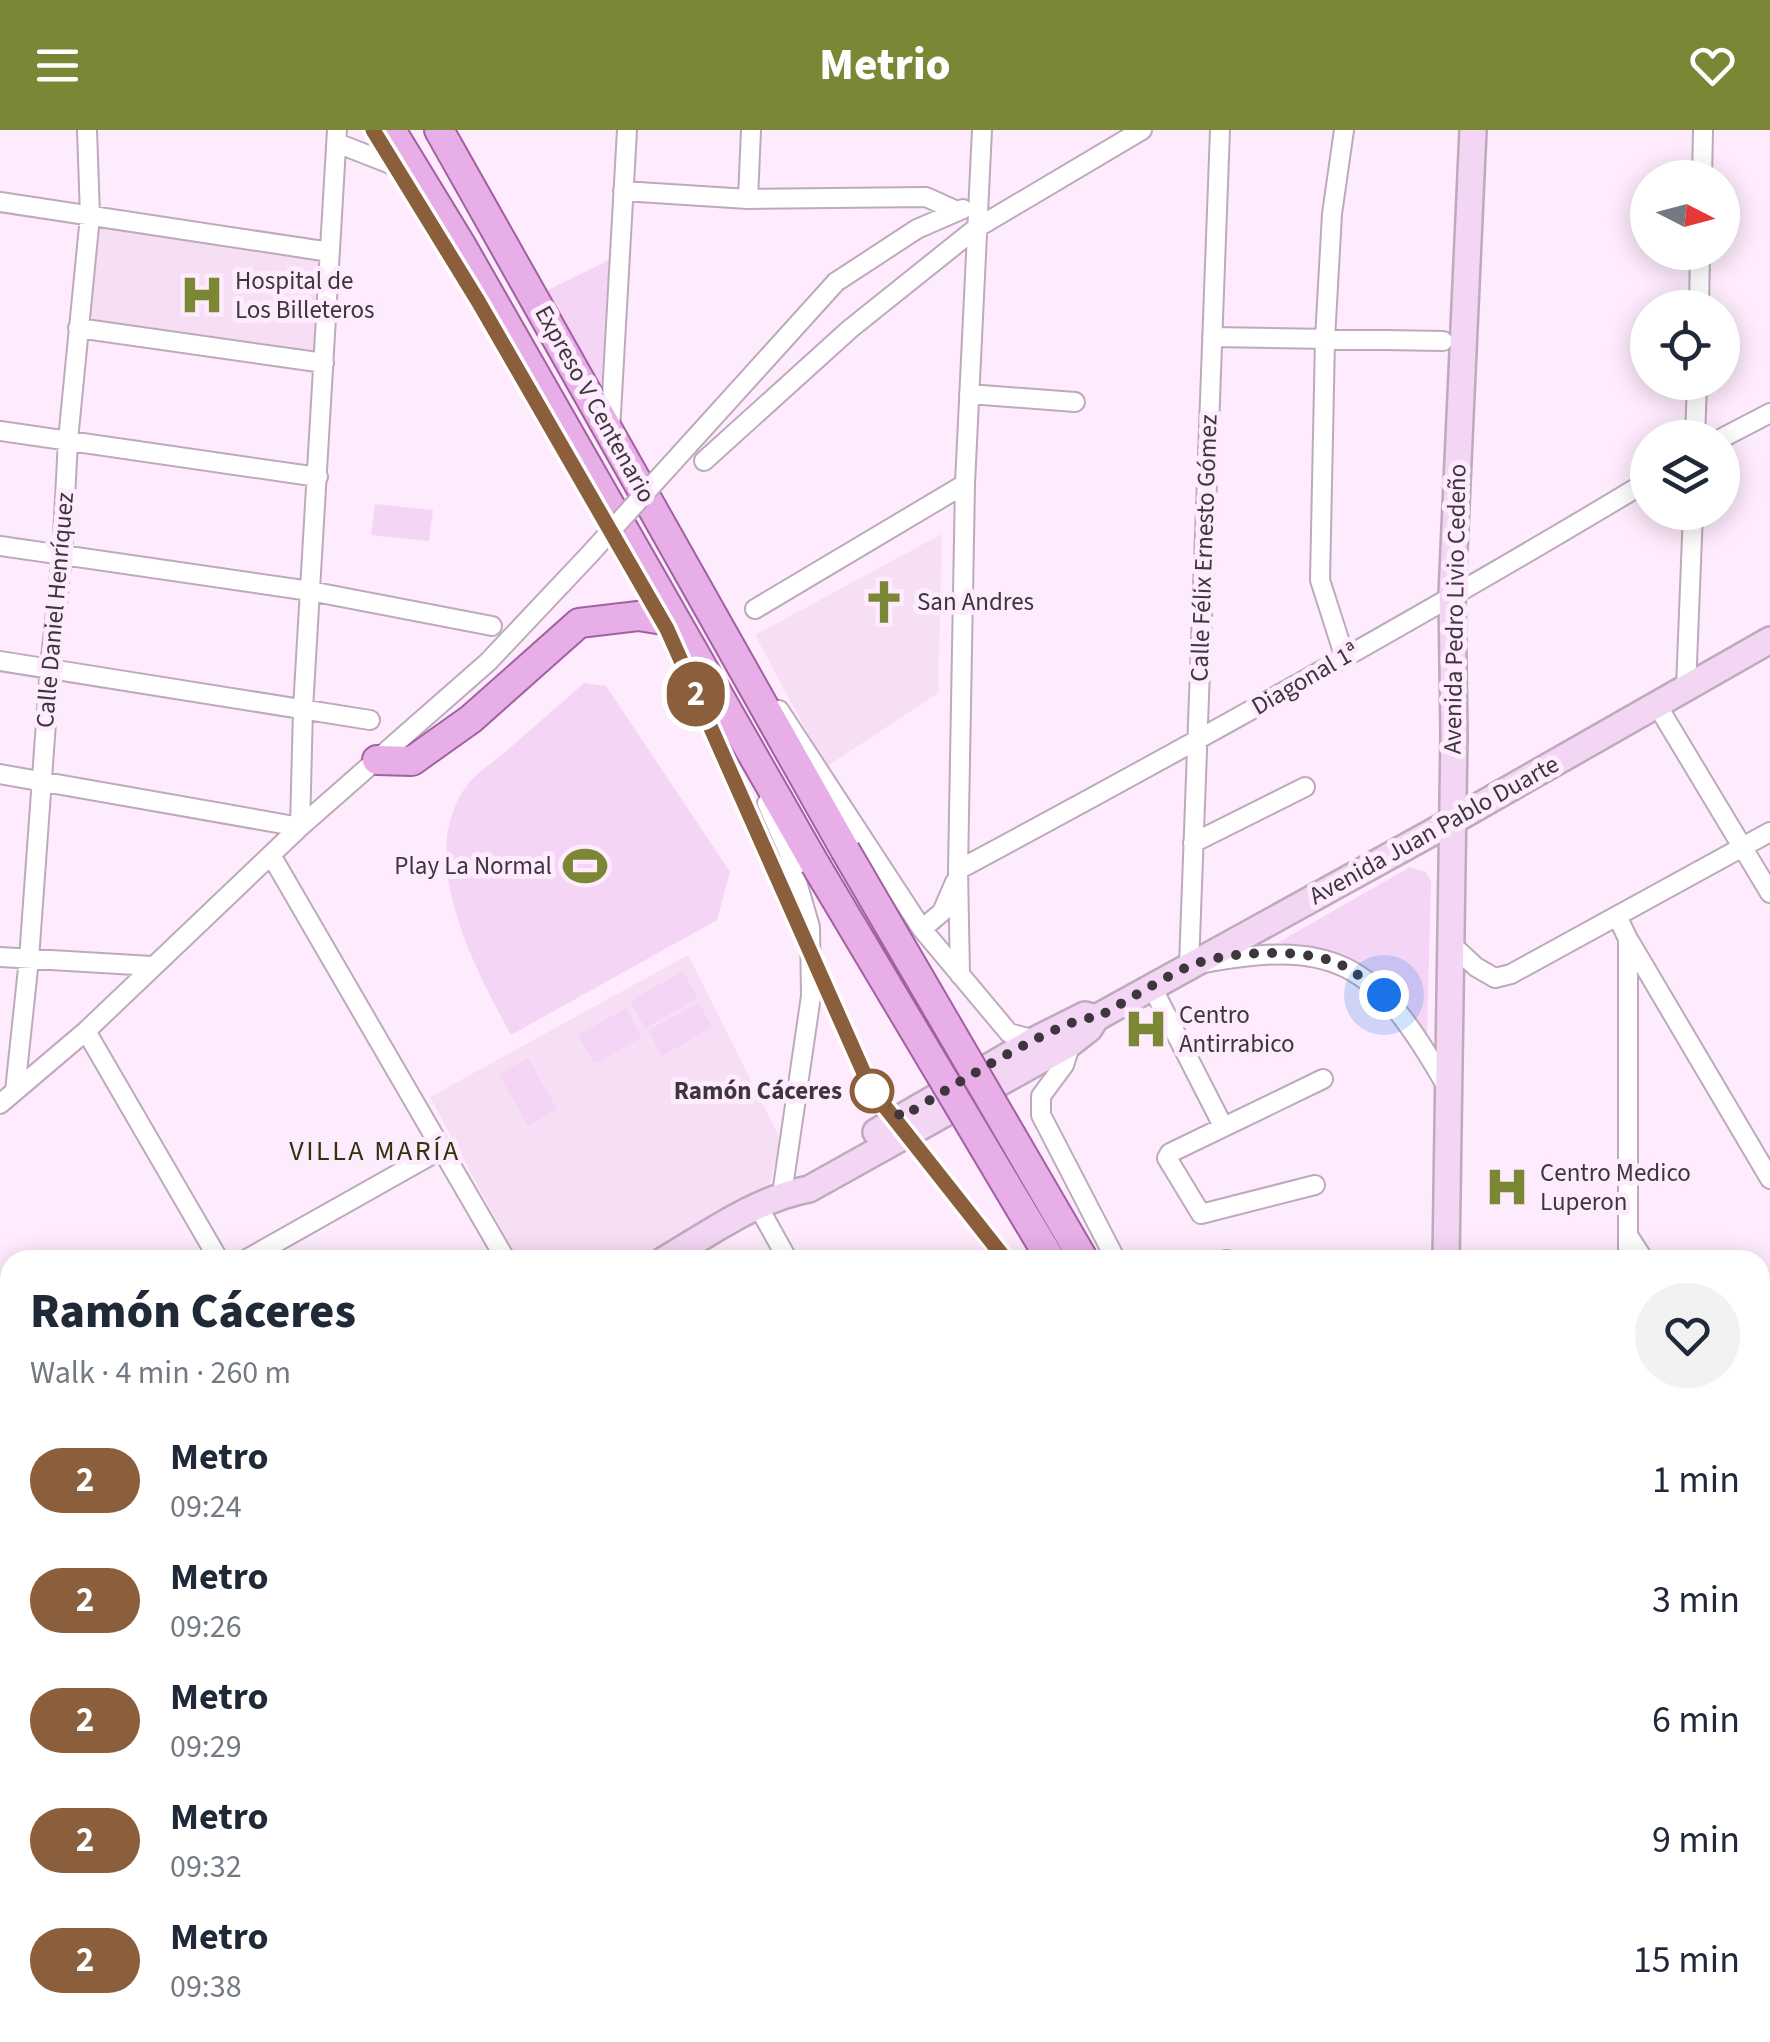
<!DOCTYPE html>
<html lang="en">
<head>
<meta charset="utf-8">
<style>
	body { margin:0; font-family:"Source Sans 3",sans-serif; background:#f2f2f3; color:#1f2937; height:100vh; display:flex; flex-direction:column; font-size:38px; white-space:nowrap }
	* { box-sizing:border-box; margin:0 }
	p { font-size:32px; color:#747a83 }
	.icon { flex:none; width:55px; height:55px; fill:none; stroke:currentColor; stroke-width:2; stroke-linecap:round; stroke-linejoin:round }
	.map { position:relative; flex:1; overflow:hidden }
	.side { position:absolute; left:0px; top:1120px; width:1770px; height:792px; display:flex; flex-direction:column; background:#fff; border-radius:30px 30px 0 0; box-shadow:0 5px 25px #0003 }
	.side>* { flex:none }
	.badge { padding:0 20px; border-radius:32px; font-size:35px; line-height:65px }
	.needle { width:65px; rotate:96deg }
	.buttons { position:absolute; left:1630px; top:30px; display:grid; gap:20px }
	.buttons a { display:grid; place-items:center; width:110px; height:110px; border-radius:50%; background:#fff; box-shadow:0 5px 25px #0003; font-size:50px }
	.you { position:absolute; width:50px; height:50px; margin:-25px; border:8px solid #fff; border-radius:50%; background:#1a73e8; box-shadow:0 0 0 15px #1a73e833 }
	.map>.badge { position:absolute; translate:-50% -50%; box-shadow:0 0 0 5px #fff }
	.round { display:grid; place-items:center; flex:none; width:105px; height:105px; border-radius:52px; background:#f2f2f3 }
	.head { display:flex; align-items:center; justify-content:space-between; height:170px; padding:0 30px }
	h1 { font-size:48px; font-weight:800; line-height:75px }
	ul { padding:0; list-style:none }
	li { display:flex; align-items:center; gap:30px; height:120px; padding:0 30px }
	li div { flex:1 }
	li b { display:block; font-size:38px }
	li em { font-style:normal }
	li .badge { min-width:110px; font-weight:700; text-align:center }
	header { display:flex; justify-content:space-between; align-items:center; height:130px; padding:0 30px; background:#7b8734; color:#fff; font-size:45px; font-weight:800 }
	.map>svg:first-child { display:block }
</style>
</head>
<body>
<header><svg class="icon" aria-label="menu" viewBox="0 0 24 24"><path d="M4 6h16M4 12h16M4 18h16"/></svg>Metrio<svg class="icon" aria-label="heart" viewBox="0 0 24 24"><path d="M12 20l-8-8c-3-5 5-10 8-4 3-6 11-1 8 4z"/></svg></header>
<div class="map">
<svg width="1770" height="1912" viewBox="0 0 1770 1912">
	<rect width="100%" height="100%" fill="#feebfd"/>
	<path fill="#f6def5" d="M86 92 326 129 316 235 79 201Z
		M942 404 938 563 826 637 755 505Z
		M688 825 781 1011 769 1057 636 1130H518L430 967Z"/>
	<path fill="#f5d5f5" d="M613 128 606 281 542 163Z
		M375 374 433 380 429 411 371 405Z
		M584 553 606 556 730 742 717 790 511 905C475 838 413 726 468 654 477 643 492 633 503 624 530 600 557 577 584 553Z
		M1410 737 1426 742 1431 752 1427 903 1357 833 1279 812Z
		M683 841 698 868 645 898 630 871Z
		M699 872 712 897 662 926 648 901Z
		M626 878 642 907 594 934 578 905Z
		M528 928 557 979 528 996 499 944Z"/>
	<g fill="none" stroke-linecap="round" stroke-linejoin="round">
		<g stroke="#bdaabc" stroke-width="22">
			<path id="minor" d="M1220 0 1189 836C1335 806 1375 830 1448 959
				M1344 0 1332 84 1325 209 1320 450 1344 525
				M337 13 416 44
				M1702 48 1703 0
				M623 61 748 69 926 67 957 81
				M748 69 751 0
				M0 72 330 122
				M836 152 917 99 963 79
				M1699 178 1700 122
				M78 198 324 233
				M1212 207 1443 211
				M969 264 1075 272
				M0 301 318 347
				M610 301 627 0
				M1695 308 1697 252
				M1722 308 1770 283
				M704 331 850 199 975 99 1142 0
				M0 416 310 461 492 496
				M755 479 965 354
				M0 531 370 590
				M1686 558 1693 382
				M1657 575 1770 763
				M779 580 922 799 1009 903 1035 910
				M0 644 300 697 303 579 337 0
				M767 673 788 721 810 797 811 866 782 1064
				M1193 713 1305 657
				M271 725 506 1130
				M958 740C1191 615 1422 487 1648 351
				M1618 788 1628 809V1130
				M922 799 942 782 955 752
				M1630 812 1770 1049
				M1450 813 1476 837 1495 848 1511 844 1770 702
				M0 827 152 836
				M960 845 958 740 965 354 982 0
				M1152 857 1223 996
				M86 901 219 1130
				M1071 913 1064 935 1041 966V985L1116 1130
				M15 961 29 829 50 537 62 426 68 310 90 86 87 0
				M0 974 86 901 300 697 488 532
				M1315 1055 1201 1084 1167 1028 1170 1023 1323 949
				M758 1076 788 1130
				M1628 1105 1644 1130
				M245 1130 442 1019
				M1226 1130H1227
				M0 1250 10 1267
				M1760 1325 1770 1342
				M1760 1514 1770 1508
				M0 1715 10 1733
				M1760 1747 1770 1765
				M0 1807 10 1802
				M105 1902 110 1912
				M681 1902 686 1912
				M972 1902 977 1912
				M1269 1902 1275 1912
				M327 1912 344 1902
				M836 1912 854 1902
				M1072 1912 1089 1902"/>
		</g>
		<g stroke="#bdaabc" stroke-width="30">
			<path id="secondary" d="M876 1002 1035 910 1085 885 1096 888
				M664 1130C710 1103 756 1069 809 1059L1071 913 1089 899 1096 888 1451 692 1770 510
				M1446 1130 1454 605 1452 464 1473 0
				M0 1515 10 1509
				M1760 1663 1770 1658
				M1346 1912 1359 1902"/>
		</g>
		<g stroke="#a161a1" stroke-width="32">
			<path id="primary" d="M391 0 460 113 815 734
				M439 0 845 720
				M377 630 412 631 471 589 579 493 638 486 676 492
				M1522 1902 1528 1912
				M1614 1912 1617 1902"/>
		</g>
		<use href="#minor" stroke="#fff" stroke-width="18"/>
		<use href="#secondary" stroke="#f3d6f3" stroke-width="25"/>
		<use href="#primary" stroke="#e7aee7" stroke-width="28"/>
		<g stroke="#bdaabc" stroke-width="22" stroke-linecap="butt">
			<path id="minor-bridge" d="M488 532 589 425 836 152"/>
		</g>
		<g stroke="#a161a1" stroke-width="32" stroke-linecap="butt">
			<path id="primary-bridge" d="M845 720 1084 1130
				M815 734 1051 1130"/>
		</g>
		<use href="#minor-bridge" stroke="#fff" stroke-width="18"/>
		<use href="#primary-bridge" stroke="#e7aee7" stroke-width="28"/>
	</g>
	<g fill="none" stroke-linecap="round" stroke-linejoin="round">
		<g stroke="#fff" stroke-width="22">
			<path id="line" d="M373 0 478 171 667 499 871 959 1006 1130"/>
		</g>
		<use href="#line" stroke="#8b5e3c" stroke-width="15"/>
		<path stroke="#3d363d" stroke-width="10" stroke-dasharray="0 18" d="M872 961 902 987C934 968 1068 882 1096 888 1125 872 1154 853 1185 838 1221 821 1294 818 1332 831 1352 838 1367 852 1384 865"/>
	</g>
	<defs>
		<g id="hospital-bare" transform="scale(3.45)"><path d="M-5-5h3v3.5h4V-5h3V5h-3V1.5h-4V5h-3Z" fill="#7b8734" stroke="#feebfd" stroke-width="2.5" paint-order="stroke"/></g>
		<g id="church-bare" transform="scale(3.45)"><path d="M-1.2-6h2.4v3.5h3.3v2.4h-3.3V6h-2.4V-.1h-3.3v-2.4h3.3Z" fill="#7b8734" stroke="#feebfd" stroke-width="2.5" paint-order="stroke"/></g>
		<g id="stadium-bare" transform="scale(3.45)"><path d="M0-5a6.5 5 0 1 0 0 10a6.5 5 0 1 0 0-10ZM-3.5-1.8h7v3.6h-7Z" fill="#7b8734" stroke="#feebfd" stroke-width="2.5" paint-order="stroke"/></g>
	</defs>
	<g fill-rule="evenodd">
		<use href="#hospital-bare" x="202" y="165"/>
		<use href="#church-bare" x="884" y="472"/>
		<use href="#stadium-bare" x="585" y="736"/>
		<use href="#hospital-bare" x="1146" y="899"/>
		<use href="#hospital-bare" x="1507" y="1057"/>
	</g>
	<circle fill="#fff" stroke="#8b5e3c" stroke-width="5" cx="872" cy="961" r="20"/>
	<g text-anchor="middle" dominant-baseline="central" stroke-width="10" stroke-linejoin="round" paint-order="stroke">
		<g font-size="25" fill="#3d363d" stroke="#feebfd" text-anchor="start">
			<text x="235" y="151">Hospital de<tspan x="235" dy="29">Los Billeteros</tspan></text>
			<text x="917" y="472">San Andres</text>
			<text x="552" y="736" text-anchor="end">Play La Normal</text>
			<text x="1179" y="885">Centro<tspan x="1179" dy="29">Antirrabico</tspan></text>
			<text x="1540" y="1043">Centro Medico<tspan x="1540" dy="29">Luperon</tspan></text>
		</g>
		<g font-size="25" fill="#3d363d" stroke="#feebfd">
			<text transform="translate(595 274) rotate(61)">Expreso V Centenario</text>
			<text transform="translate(1204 418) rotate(-88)">Calle Félix Ernesto Gómez</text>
			<text transform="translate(1455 479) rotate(-89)">Avenida Pedro Livio Cedeño</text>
			<text transform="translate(55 480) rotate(-85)">Calle Daniel Henríquez</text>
			<text transform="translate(1305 549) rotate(-30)">Diagonal 1ª</text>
			<text transform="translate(1434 700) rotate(-29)">Avenida Juan Pablo Duarte</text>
		</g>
		<g font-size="25" font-weight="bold" fill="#3d363d" stroke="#feebfd" text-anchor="end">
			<text x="842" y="961">Ramón Cáceres</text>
		</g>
		<g font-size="28" letter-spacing="2.5" fill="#2e340c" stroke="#feebfd">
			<text x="375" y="1021">VILLA MARÍA</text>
		</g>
	</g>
</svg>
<div class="buttons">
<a><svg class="needle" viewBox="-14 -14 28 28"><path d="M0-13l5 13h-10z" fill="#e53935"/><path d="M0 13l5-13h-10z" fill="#747a83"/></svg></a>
<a><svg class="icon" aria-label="locate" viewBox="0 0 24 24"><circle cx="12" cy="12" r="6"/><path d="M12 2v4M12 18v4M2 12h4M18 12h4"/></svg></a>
<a><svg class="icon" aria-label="layers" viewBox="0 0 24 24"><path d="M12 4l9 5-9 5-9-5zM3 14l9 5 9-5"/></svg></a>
</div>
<div class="you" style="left:1384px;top:865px"></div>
<b class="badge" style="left:696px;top:564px;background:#8b5e3c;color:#fff">2</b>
<section class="side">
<div class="head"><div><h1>Ramón Cáceres</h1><p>Walk · 4 min · 260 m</p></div><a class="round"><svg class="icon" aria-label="heart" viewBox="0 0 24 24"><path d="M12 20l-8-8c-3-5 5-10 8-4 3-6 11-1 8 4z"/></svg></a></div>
<ul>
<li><span class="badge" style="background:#8b5e3c;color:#fff">2</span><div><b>Metro</b><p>09:24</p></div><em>1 min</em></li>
<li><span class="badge" style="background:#8b5e3c;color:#fff">2</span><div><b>Metro</b><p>09:26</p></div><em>3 min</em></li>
<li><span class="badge" style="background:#8b5e3c;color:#fff">2</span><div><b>Metro</b><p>09:29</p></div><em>6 min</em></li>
<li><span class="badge" style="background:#8b5e3c;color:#fff">2</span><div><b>Metro</b><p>09:32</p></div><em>9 min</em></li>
<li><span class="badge" style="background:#8b5e3c;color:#fff">2</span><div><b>Metro</b><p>09:38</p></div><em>15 min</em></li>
</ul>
</section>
</div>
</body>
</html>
